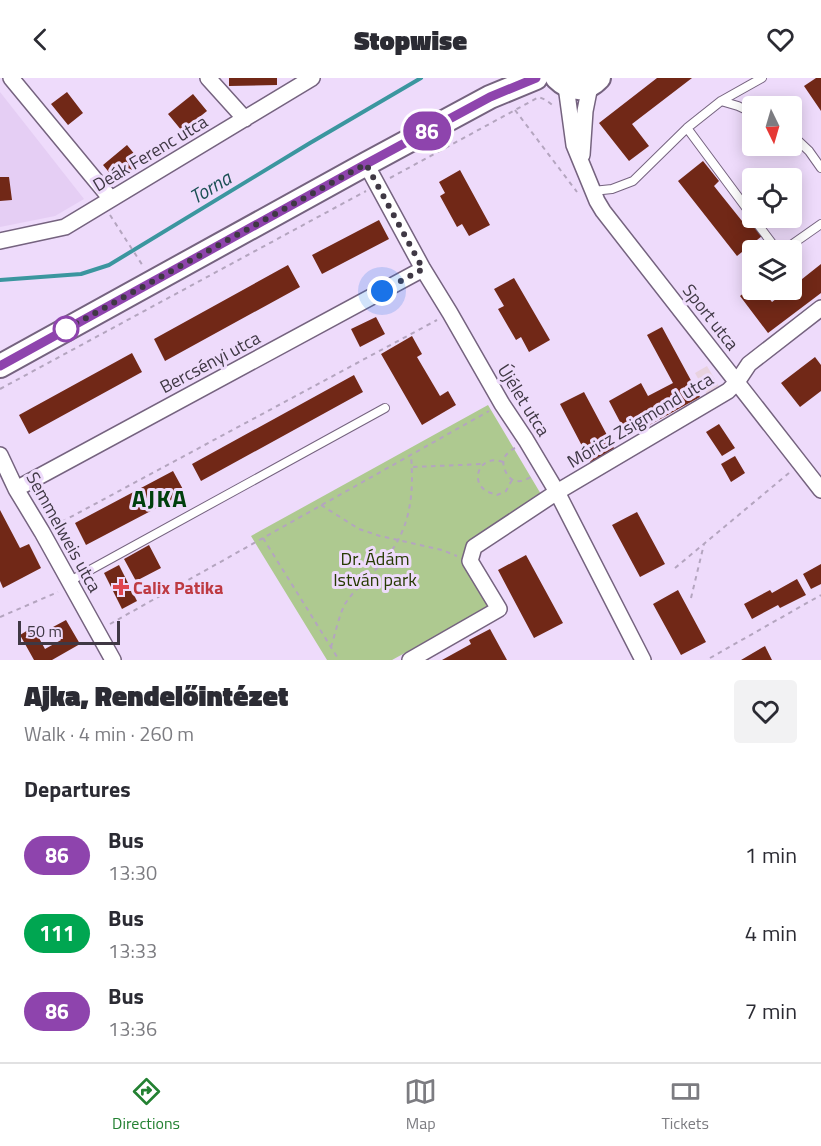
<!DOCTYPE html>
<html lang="en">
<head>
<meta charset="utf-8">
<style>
	body { margin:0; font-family:"Titillium Web",sans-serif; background:#f2f2f3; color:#2b2b33; height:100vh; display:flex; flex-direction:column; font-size:22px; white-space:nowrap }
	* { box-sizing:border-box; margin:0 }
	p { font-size:20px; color:#7c7c81 }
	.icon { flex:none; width:33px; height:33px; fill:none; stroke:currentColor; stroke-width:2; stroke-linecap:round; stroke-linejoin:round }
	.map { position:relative; height:582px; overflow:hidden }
	.side { display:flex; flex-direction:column; background:#fff; flex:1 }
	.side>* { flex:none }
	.badge { padding:0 12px; border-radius:20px; font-size:21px; line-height:39px }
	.needle { width:39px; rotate:175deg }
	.tools { position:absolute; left:742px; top:18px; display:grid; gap:12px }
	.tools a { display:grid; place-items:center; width:60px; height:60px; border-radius:6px; background:#fff; box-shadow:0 3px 15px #0003; font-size:30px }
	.scale { position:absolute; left:18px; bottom:15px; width:102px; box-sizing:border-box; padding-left:6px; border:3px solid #3f3844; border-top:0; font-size:16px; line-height:21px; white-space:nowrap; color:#3f3844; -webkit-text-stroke:4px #eedbfb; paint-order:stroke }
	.you { position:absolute; width:30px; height:30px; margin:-15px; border:4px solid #fff; border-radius:50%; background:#1a73e8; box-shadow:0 0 0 9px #1a73e833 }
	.map>.badge { position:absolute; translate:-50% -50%; box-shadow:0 0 0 3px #fff }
	h2 { padding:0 24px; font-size:22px; line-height:54px }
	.round { display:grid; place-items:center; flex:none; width:63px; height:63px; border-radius:6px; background:#f2f2f3 }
	.head { display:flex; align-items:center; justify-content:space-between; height:102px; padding:0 24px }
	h1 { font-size:28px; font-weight:800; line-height:45px }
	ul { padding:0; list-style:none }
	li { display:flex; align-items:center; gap:18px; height:78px; padding:0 24px }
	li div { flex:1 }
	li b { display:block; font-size:22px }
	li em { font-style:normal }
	li .badge { min-width:66px; font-weight:700; text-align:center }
	header { display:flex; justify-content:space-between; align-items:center; height:78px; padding:0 24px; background:#fff; font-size:27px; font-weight:800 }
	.menu { display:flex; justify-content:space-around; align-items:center; height:84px; border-top:2px solid #e1e1e2; background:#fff; font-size:16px; color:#7c7c81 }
	.menu a { display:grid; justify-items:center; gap:3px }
	.menu .selected { color:#238132 }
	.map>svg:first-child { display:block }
</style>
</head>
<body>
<header><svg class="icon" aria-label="back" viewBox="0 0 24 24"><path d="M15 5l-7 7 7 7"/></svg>Stopwise<svg class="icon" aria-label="heart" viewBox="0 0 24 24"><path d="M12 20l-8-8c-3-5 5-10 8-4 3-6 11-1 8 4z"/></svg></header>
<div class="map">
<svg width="821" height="582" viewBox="0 0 821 582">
	<rect width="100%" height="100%" fill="#eedbfb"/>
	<path fill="#e8d2df" d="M707 288 720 310 707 317 695 295Z"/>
	<path fill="#e5cef4" d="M0 14 84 121 55 138 0 149Z"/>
	<path fill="#aec990" d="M488 327 548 428 481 471 471 497 489 529 392 582H327L251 458Z"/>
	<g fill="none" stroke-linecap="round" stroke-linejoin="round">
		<path stroke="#3b969f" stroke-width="4" d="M0 202 81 196 109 187 310 65 421 0"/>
	</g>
	<path fill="#712817" d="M229 0H277V7L229 8Z
		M657 0H692L632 46 649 68 629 83 599 45Z
		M816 0H821V33L804 8Z
		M67 14 83 35 68 47 51 26Z
		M193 16 207 33 182 53 168 36Z
		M127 67 141 84 117 104 103 87Z
		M703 83 719 103 714 108 742 143 746 139 762 158 737 178 678 103Z
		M460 92 490 147 469 158 462 146 457 149 440 118 445 115 439 104Z
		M0 99H9L12 122 0 123Z
		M379 142 389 161 322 196 312 177Z
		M821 186V215L768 255 740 218 753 208V212H762L772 224 788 212H792V209Z
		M288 187 300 209 165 283 154 261Z
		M514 200 550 262 529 274 521 259 516 262 498 231 504 228 494 211Z
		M376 239 385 256 360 269 351 251Z
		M662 249 700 319 628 359 609 323 641 305 648 318 673 305 647 257Z
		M412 258 422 276 417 279 440 318 448 313 456 327 422 347 381 276Z
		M132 275 142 294 29 356 19 337Z
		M815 279 821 287V313L800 329 781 305Z
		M354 297 363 314 201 403 192 386Z
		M584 314 615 372 591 385 560 326Z
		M719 346 735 370 722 378 706 354Z
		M735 378 745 395 731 404 721 386Z
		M173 393 185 415 86 467 75 445Z
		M0 432 20 470 29 466 41 490 3 510 0 503Z
		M637 434 665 486 640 499 612 447Z
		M149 467 161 490 136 503 124 481Z
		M526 477 563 545 534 560 498 492Z
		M821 486V506L811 511 803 496Z
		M119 487 137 523 122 531 104 495Z
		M797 501 806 517 780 530 778 527 752 541 744 526 770 512 772 515Z
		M678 512 706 564 681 577 653 526Z
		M66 542 80 566 52 582H34L20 557 33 549 45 571 61 562 53 549Z
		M490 551 507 582H442L471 566 469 562Z
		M765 568 772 582H741Z"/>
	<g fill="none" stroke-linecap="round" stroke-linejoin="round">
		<g stroke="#75637f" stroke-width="10">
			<path id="service" d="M721 23 738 28 753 35
				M687 50 753 139
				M792 57 809 73 821 90
				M593 113 612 111 633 103 687 50 721 23 762 0
				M753 140 777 172
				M784 172 821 146
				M750 197 753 195
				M70 503 385 330"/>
		</g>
		<g stroke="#75637f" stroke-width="18">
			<path id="minor" d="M11 0 111 121
				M208 0 245 41
				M566 8 574 67 597 123 603 133 821 412
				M582 77 585 33 590 8
				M366 86 423 191 450 235 502 326 526 362 557 414 643 582
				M0 163 65 149 312 0
				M0 377 16 411 42 454 113 582
				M16 411 423 191
				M410 582 499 531 470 483 474 469 557 414 728 313 737 304 749 286 821 230"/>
		</g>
		<g stroke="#75637f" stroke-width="26">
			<path id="secondary" d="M557 0C570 13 586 14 599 0
				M0 288 366 86 490 19 536 0"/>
		</g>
		<path stroke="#b4a5bf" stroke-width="2" stroke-dasharray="4.5 4.5" stroke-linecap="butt" d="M515 32 577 114
			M390 100 539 19 546 22 555 29
			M110 137 143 188
			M0 311 366 113
			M515 370C511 372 506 376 504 380 501 388 508 403 517 403 522 404 527 401 531 399
			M503 384C480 375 468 404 488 414 491 415 494 416 497 417L506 413 512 402
			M413 389 483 386
			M321 427 359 451 380 458 442 472 457 478
			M54 448 437 242
			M263 460 339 582
			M675 490 789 395
			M691 520 704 466
			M0 539 58 514
			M110 546 489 333
			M331 569C335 557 339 537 345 526 356 509 373 496 385 481 411 451 414 415 411 377
			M710 580 821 517"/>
		<use href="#service" stroke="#fff" stroke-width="8"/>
		<use href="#minor" stroke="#fff" stroke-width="15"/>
		<use href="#secondary" stroke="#fff" stroke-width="22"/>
	</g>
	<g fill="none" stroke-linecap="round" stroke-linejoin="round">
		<g stroke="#fff" stroke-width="14">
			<path id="line" d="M0 288 366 86 490 19 536 0"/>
		</g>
		<use href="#line" stroke="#8e44ad" stroke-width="9"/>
		<path stroke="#3f3844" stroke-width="6" stroke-dasharray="0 10.8" d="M66 251 57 256 366 86 423 191 382 213"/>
	</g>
	<circle fill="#fff" stroke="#8e44ad" stroke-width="3" cx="66" cy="251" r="12"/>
	<path fill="#e0444e" stroke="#eedbfb" stroke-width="2" d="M118 500h6v6h6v6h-6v6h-6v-6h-6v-6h6z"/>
	<g text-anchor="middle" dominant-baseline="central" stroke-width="6" stroke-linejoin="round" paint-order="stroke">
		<g font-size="18" fill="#3f3844" stroke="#eedbfb">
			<text transform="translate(150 75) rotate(-31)">Deák Ferenc utca</text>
			<text transform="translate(711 239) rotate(52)">Sport utca</text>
			<text transform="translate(210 284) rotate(-28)">Bercsényi utca</text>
			<text transform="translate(524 322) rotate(58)">Újélet utca</text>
			<text transform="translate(640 342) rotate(-31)">Móricz Zsigmond utca</text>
			<text transform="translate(64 454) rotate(61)">Semmelweis utca</text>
		</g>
		<g font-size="18" fill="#263a02" stroke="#eedbfb">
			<text x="375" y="480">Dr. Ádám<tspan x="375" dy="21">István park</tspan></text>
		</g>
		<g font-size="18" font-weight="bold" fill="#be3a42" stroke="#eedbfb" text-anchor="start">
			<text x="133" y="509">Calix Patika</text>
		</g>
		<g font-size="20" font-style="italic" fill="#1c5055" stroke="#eedbfb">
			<text transform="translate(210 109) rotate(-31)">Torna</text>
		</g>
		<g font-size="24" font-weight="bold" letter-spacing="1.5" fill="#00400d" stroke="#eedbfb">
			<text x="160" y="420">AJKA</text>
		</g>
	</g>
</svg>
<div class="tools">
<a><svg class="needle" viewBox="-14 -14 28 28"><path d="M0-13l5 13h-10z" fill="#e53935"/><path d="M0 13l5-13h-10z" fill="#7c7c81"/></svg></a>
<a><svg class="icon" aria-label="locate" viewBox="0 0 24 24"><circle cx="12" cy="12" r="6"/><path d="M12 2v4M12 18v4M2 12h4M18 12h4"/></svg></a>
<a><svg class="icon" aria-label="layers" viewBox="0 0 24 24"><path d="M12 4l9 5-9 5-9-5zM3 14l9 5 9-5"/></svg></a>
</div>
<div class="scale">50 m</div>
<div class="you" style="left:382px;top:213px"></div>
<b class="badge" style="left:427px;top:53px;background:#8e44ad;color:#fff">86</b>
</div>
<section class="side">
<div class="head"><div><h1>Ajka, Rendelőintézet</h1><p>Walk · 4 min · 260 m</p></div><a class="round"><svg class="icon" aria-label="heart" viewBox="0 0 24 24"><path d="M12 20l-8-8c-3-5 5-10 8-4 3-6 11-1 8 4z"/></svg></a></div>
<h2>Departures</h2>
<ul>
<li><span class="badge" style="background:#8e44ad;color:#fff">86</span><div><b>Bus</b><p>13:30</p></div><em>1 min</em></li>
<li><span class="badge" style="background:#00a651;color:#fff">111</span><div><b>Bus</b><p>13:33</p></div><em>4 min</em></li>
<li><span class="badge" style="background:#8e44ad;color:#fff">86</span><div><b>Bus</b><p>13:36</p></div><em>7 min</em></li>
</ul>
</section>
<nav class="menu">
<a class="selected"><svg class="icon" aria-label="directions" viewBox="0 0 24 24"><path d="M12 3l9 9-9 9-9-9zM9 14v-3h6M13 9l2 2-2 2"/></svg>Directions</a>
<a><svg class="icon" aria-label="map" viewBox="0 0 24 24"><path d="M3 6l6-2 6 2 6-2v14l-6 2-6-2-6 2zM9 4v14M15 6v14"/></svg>Map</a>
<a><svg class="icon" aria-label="tickets" viewBox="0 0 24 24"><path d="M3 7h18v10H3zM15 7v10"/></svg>Tickets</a>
</nav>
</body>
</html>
